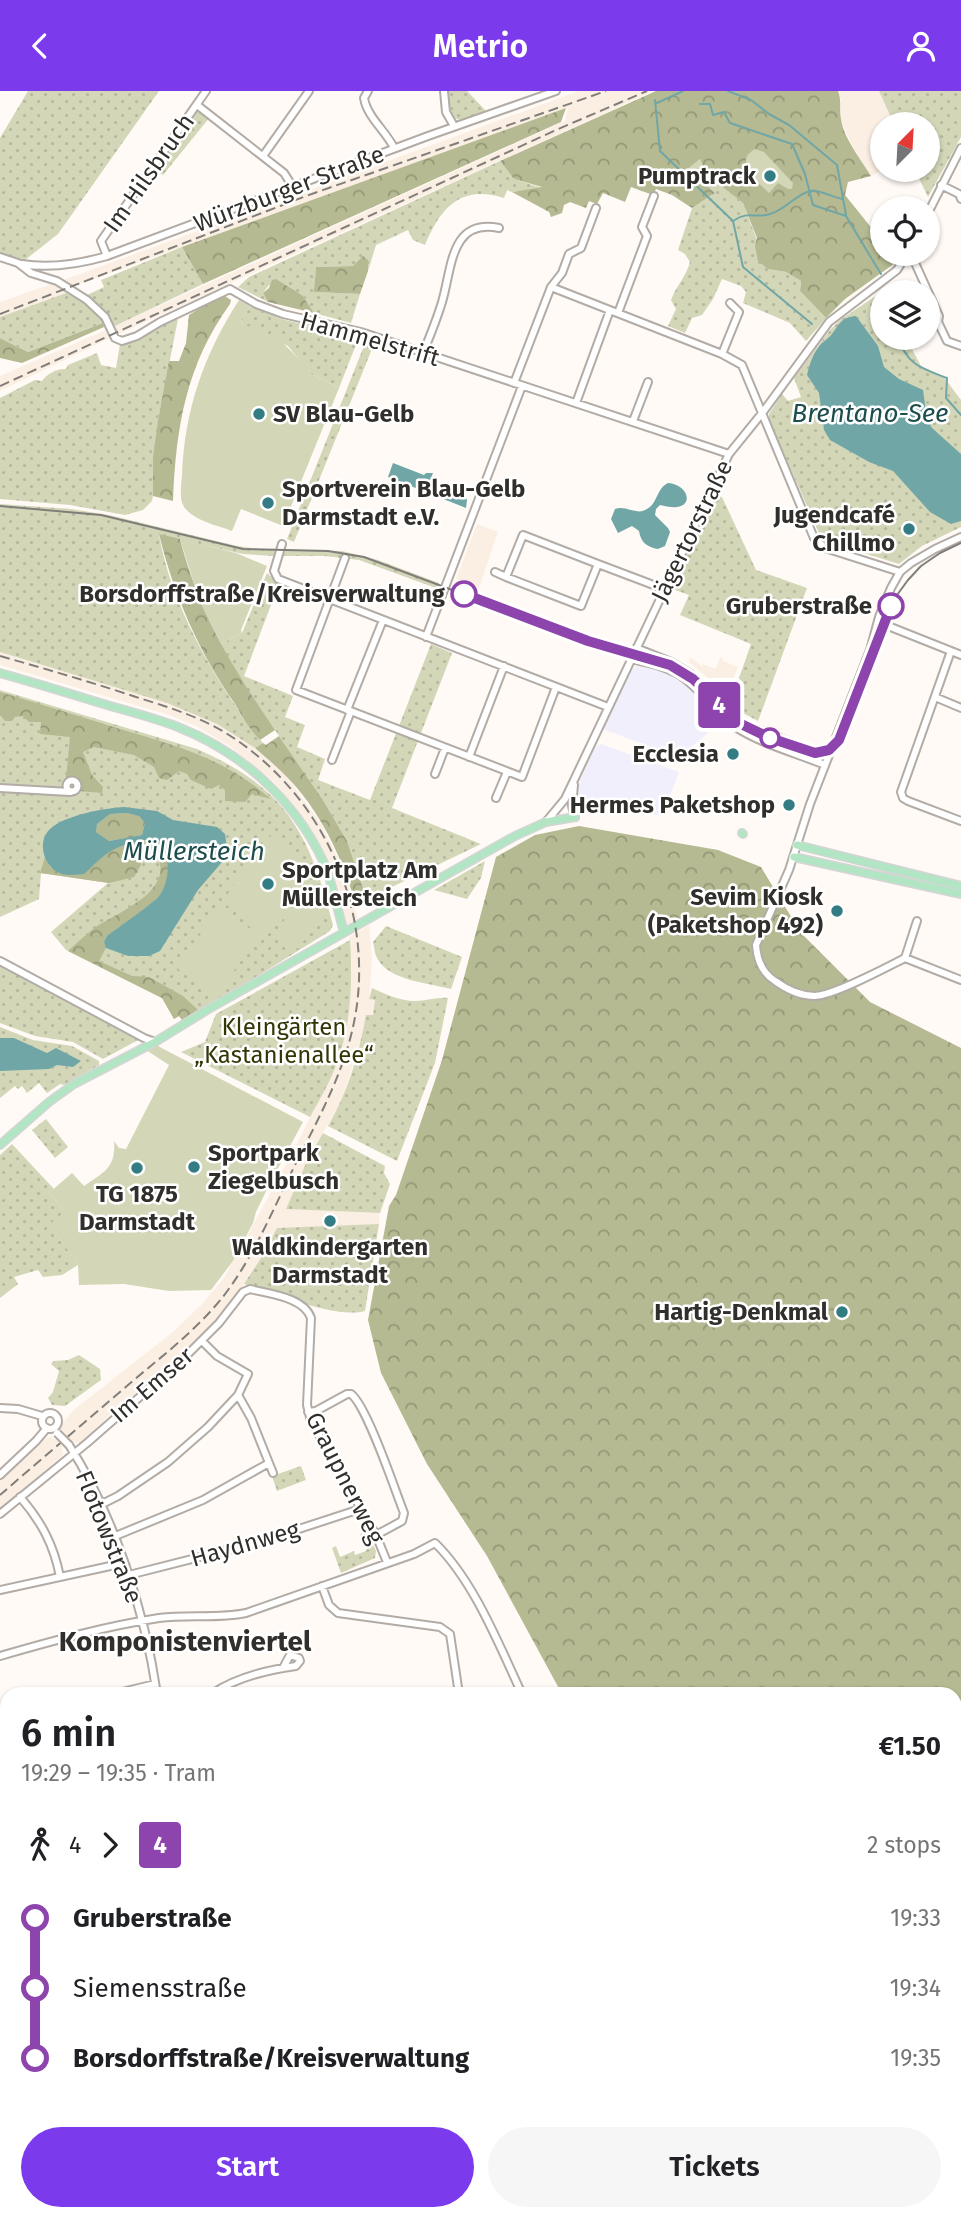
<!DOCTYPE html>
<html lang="en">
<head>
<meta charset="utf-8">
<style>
	body { margin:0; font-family:"Fira Sans",sans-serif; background:#f6f6f6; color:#202124; height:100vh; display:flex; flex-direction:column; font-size:26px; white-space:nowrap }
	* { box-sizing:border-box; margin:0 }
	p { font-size:23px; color:#757577 }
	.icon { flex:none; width:38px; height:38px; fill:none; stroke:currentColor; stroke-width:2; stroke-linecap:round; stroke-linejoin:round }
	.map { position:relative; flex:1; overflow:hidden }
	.side { position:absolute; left:0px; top:1596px; width:962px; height:534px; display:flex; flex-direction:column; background:#fff; border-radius:21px 21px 0 0; box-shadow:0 2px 5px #0004 }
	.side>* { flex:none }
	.badge { padding:0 14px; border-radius:5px; font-size:24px; line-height:46px }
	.needle { width:46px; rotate:24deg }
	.fabs { position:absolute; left:870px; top:21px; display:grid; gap:14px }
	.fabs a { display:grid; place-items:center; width:70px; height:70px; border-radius:50%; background:#fff; box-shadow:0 2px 5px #0004; font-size:35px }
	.map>.badge { position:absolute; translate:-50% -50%; box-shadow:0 0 0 4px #fff }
	.legs { display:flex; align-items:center; gap:10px; height:77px; padding:0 21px; font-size:23px }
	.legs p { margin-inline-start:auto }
	.overview { display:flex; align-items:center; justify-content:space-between; height:119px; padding:0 21px }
	h1 { font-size:38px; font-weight:600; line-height:52px }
	.action { display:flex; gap:14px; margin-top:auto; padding:14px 21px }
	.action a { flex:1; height:80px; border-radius:42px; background:#7c3aed; color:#fff; font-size:28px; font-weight:600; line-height:80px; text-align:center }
	.action a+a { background:#f6f6f6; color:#202124 }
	ul { padding:0 21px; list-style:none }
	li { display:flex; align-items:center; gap:24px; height:70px; font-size:26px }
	li i { display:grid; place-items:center; width:10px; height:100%; margin:0 9px; background:currentColor }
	li i::after { content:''; width:18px; height:18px; margin:-9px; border:5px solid; border-radius:50%; background:#fff }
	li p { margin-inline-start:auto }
	li:first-child i { background:linear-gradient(#0000 50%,currentColor 0) }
	li:last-child i { background:linear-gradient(currentColor 50%,#0000 0) }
	header { display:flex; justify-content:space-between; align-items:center; height:91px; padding:0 21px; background:#7c3aed; color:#fff; font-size:32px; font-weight:600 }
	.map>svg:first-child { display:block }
</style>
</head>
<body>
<header><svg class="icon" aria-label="back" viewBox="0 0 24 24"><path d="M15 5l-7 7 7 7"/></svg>Metrio<svg class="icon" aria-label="person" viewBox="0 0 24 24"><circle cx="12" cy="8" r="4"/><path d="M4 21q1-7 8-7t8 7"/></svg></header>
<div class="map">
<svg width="961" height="2129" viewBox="0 0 961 2129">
	<defs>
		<pattern id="green-dots" width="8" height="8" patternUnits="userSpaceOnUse" patternTransform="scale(1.75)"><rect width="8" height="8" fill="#d3d7b8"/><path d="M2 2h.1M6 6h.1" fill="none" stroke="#b6b99e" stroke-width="1.8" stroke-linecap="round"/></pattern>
		<pattern id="forest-crowns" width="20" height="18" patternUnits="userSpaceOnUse" patternTransform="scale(1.75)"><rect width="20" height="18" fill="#b5ba92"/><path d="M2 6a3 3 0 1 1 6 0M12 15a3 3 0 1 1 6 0" fill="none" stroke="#949877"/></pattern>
	</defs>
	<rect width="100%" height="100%" fill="#fffaf5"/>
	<path fill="#f1effc" d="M637 575 660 579 677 587 690 597 717 626 708 642 688 658 682 668 603 638 630 580Z
		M601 653 679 681 662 725 583 709 578 711 579 692 595 656Z"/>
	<path fill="#fbefe3" d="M579 0H653L114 245 0 300V285L115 235 565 30 568 17 182 156 75 195 66 202 0 226V211L69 187Z
		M838 0H879L894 33H882V79H884L871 85 853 56 840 29 841 9Z
		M477 433 498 441 479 497 456 488Z
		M0 561 167 612 217 633 255 657 284 682 322 734 346 784 358 827 347 834 332 781 322 758 294 714 274 691 231 656 198 636 169 624 0 574Z
		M690 566 702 575 703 573 715 578 721 566 723 567V570L738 576 732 590 721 586 716 594 689 571Z
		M369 834 372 867 369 908 375 909 373 924H366L362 947 340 1014 315 1055 287 1118 380 1122 379 1133 277 1138 263 1164 244 1193 226 1218 203 1243 175 1270 118 1316 80 1352 69 1351 62 1357 63 1364 0 1417V1390L46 1347 51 1346 55 1349 62 1343 60 1336 62 1332 76 1317 173 1241 201 1214 224 1187 290 1066 337 973 343 951 350 913 352 877 349 846Z"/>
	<path fill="url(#green-dots)" d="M28 0H159L58 143 25 169 0 162V47Z
		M449 0H467L487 21C459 31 450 38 449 0Z
		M879 0H961V46L928 106 915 79H928V33H894Z
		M200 19 210 26 163 84 154 78 196 20Z
		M700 68 707 84 743 112 768 178 786 181 801 190 800 200 826 227 806 250 790 232 743 212 746 201 741 195 722 188 713 208 702 224 692 227 685 242 668 235 676 218 671 209C676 195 686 186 690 171L685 163 678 159 692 117 715 102 689 77Z
		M500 70 514 88 542 97 512 101 507 99 504 107C460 93 440 118 425 154L413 149 408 139 376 154 368 180V169L353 175 316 176 315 201 360 203 351 232 314 222 303 205 269 194 263 202 268 211 238 196 249 186Z
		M182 156 203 193 115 235 85 205 104 196 101 189Z
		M883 200 882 247H906L921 275 943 285 961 309V436L922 455 899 473 822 449 769 329V323L782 303 788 310 801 306 794 287 830 239 840 229Z
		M66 202C79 209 100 216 103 232L28 261 0 247V226Z
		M251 216 281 228 359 246 339 297 311 283 288 255 241 232 243 225Z
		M178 228 158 329 153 405 152 410 143 419 125 424 70 414 0 408V307L35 289 42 290C46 283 58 277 66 278L68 274 97 262 101 274 116 277 120 253 161 233Z
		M366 250 374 253 294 451 287 448Z
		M714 404 722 406 756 479 807 497 758 630 743 622 732 607 751 553 680 524 689 504 670 497Z
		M0 413 71 418 109 424 237 455 269 459 342 460 378 469 439 492 436 497 359 469 325 465H273L243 463 159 444C170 506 202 565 237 617 245 629 253 642 263 652L255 657 217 633 167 612 0 561Z
		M267 482 279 493 244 585 293 605 285 626 305 634 297 656 325 668 318 689 370 709 431 553 452 562 392 717 481 753 367 808 347 750 323 709 240 588 221 553 242 542Z
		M0 599 197 658C287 697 310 744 333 834L330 840 248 891 182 929 179 925 174 928 162 907 66 859 51 841 108 792 41 782 39 808 0 826Z
		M485 770 481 787 467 808 434 799Z
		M386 835 462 866 451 898C429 892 389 890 377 867 375 863 374 856 373 851Z
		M350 849C353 891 351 933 337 972 330 991 320 1008 310 1026L181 961 205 951 216 923Z
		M0 872 140 948 103 968 73 951 35 945 0 932Z
		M372 897C385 903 400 910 415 910 426 910 437 906 448 907L435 972 397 1070 328 1035C348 1001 359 963 366 924H373L375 909 369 908Z
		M0 936 33 949 72 955 99 970V974L64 994 60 993 47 1002 39 992 27 1002 22 995 18 998 15 995 0 1007Z
		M46 1028 68 1056 55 1067 32 1039Z
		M323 1042 385 1075 384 1082 390 1093 380 1122 286 1118 307 1070Z
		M12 1053 54 1098 49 1102 66 1121 51 1134 78 1174 62 1184 43 1186 38 1179 14 1186 18 1193 0 1207V1064Z
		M379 1133 365 1220C336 1228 274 1202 244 1193L263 1164 277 1137Z
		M79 1264 100 1278 101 1289 65 1315 52 1314 48 1307 53 1301 59 1280 51 1273 54 1270 68 1269Z
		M301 1375 306 1389 277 1400 272 1385Z
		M367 1441 376 1460 375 1467 341 1482 332 1457 336 1455 340 1466 354 1460 355 1464 366 1460 368 1456 364 1445H361L360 1443Z
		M0 1837 7 1841V2008H0Z
		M0 2082 7 2085V2123H67L75 2129H0Z
		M353 2123H442V2129H350Z
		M489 2123H594L619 2129H539Z"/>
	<path fill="url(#forest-crowns)" d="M656 0H838C842 10 839 18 841 28 843 46 862 70 871 85L848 91 845 104 882 150V163H892L898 170 845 208 826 227 800 200 801 190 786 181 768 178 758 170 755 155 757 147 743 112 707 84 700 68 689 77 715 102 692 117 672 104 656 98 653 104 631 96 625 111 603 102 597 113 589 110 586 117 570 111 564 114 562 122 551 126 549 121 512 101 542 96 514 88 500 70Z
		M566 17 561 31 203 193 182 156Z
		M363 165 368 169V180L360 203 314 201 316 176 353 175Z
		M276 188 303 205 314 222 268 211 263 202 269 197 272 189Z
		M222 203 231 209 230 213C186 274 176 336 173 410L153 405V367L158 329 169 270H179L186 252 189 224Z
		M103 232 104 236 22 272 0 267V247L28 261Z
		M159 443 180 448C199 522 232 576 275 639L260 649C250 639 242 625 235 613 199 561 174 505 159 443Z
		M0 601C40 613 80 625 120 638 177 655 224 667 271 708L252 703 245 711 225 710V699L219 694 211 698 191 689 187 683 179 680 167 689 159 687 154 676 134 664 94 656 83 661 92 684 103 696 102 702 79 700V690L66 688 70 646 40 643 41 631H29L23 625 15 626 12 630H5L0 624Z
		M279 645 323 709 347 750 364 800 356 814C342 766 320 718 283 682 274 673 264 665 255 657L263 652 266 654Z
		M127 722 139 725 145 732 142 744 109 750 96 741 97 733 110 723Z
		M579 735 718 759 761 776 801 842 870 911 961 957V1860H956V1603H562L487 1465 427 1373 381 1282 368 1229 389 1115 396 1104 442 969 496 766 535 744Z
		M150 749C171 760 175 786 159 805 148 818 122 834 107 845L104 851 106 857 99 870 132 885 149 886 183 905 198 919 182 929 179 925 174 928 162 907 68 860C76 853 84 845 93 838 113 823 166 805 160 773 159 765 155 760 148 756L139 758 141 774 134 786 109 792 40 782 45 766 51 777 94 774C108 755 128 753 150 749Z"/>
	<path fill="#d3d7b8" d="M755 58 764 61 793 92 792 98H788L778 92 769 102C758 91 732 71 755 58Z
		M239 209 251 216 243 225 241 232 279 248 304 273 311 283 339 297 283 435 241 418 232 440C217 434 194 430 184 416 179 408 181 394 182 385 184 320 204 263 239 209Z
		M180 448 236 462 267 475 241 539 242 542 221 553 199 509Z
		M268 744 314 775 268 842 222 811Z
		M304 801 327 817 298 858 275 842Z
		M218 816 258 843 218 904 178 878Z
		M156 954 303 1031 270 1092 256 1121 253 1132 233 1170 211 1199 169 1200 124 1193 79 1194 78 1174 50 1133 65 1120 49 1102 72 1082 84 1095C104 1081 116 1077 114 1050L119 1057 126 1058 169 974 146 959Z"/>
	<path fill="#71a6a7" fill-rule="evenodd" d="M856 225 878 255 884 276 899 288 923 299 927 328 932 337 961 363V430L951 433 930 421 893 380 869 371 830 349 824 339 819 302 807 284C810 272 813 262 821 253 824 250 828 248 832 243 839 234 841 226 856 225Z
		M393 372 424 384 426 382H433L430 390 434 392V394L452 401 454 397 463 401 467 409 466 417 388 386Z
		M668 392C686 393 695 413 677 416 672 417 665 415 660 414L656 418 655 424 668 437 670 441 665 455 658 458C647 456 641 452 639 440L632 435 618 442 611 428 615 418C626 414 637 425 647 418 658 412 656 398 668 392Z
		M124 716 157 720 173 729 217 736 225 743 227 757 223 770 198 799 160 860 149 865H128L106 857 104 851 107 845C121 834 149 816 159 805 171 791 173 752 150 749 146 748 138 751 134 752 108 757 103 766 84 783 78 783 68 785 62 783 44 778 36 751 50 738 65 724 105 717 124 716ZM127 722 139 725 145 732 142 744 109 750 96 741 97 733 110 723Z
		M0 947H14L47 962 56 957 81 970 73 976 57 974 49 978 0 980Z"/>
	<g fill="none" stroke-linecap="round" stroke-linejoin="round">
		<path stroke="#71a6a7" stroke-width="2" d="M728 0 751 9 769 23 789 34 837 74 846 124
			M655 9 660 60 733 130 743 176 812 233
			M657 12 683 0
			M700 13H710L713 24 724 21 730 32 792 53 805 83 813 114 846 125 881 183
			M733 130C749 119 754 128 770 123 785 119 795 104 810 100 818 98 832 106 842 108
			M887 200V201
			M899 247C906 274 923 278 947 287L946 307 961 324
			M0 1838 7 1842
			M422 2123 454 2125 456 2129"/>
		<g stroke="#b3aca6" stroke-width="10">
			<path id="minor" d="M368 0 364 7C367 26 386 40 394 57
				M444 0 446 21 454 35
				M197 14 284 82 293 96
				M263 65 309 0
				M941 94 959 103 961 108
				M928 122 961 57
				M911 163 939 225 938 231 947 250 961 255
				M107 165 101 150 206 0
				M0 166 18 172 31 182 57 190 87 209 105 226 115 247 122 250 137 245 160 231 230 198 256 213 283 223 361 241 729 363
				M22 173C51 178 79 173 107 165L428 45 556 0
				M551 196 722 263 742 274 814 447 825 457 900 481
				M618 222 647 145 642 136 654 105
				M423 262C430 245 437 228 442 211 452 178 450 127 499 137
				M722 263 739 221 730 212
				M514 292 551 196 562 182 569 163 581 157 596 117
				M576 312 610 219
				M633 330 648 291
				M961 446 935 458 911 472 900 481 891 497 879 526 870 559 810 713 789 779 756 854C757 869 762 882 775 890 786 898 801 905 815 905 835 904 885 877 905 867L961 889
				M282 453 274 480 278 488 608 616
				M345 467 296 599 522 686 556 596
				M598 473 664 498
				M495 481 506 486 581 515 598 473 523 444 506 486
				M878 531 961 564
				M426 546 522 295
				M636 557 671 571 691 583 730 622 747 634 828 666
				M951 560 901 701 903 707 908 710 961 730
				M631 568C647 572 663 574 678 583 700 596 713 620 734 635 761 653 796 662 825 674
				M935 606 961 617
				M347 619 383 529
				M469 666 504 575
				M332 669 351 620
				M435 683 445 657
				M66.5 695a5.5 5.5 0 1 1 11 0a5.5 5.5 0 1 1-11 0Z
				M574 694 572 715 575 726
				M0 697 70 701
				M496 707 507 681
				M546 731 565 708 729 363 763 321 829 231 897 179 907 163
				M905 867 917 830
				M0 870 144 947 155 951
				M238 1304 251 1327 273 1382
				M0 1317 18 1318 42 1325
				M308 1321 316 1320 347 1303H351C367 1315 395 1399 404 1422L402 1430 376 1444
				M42 1330a8 8 0 1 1 16 0a8 8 0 1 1-16 0Z
				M69 1354C114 1424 145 1521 157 1603
				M0 1384 36 1350 47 1337
				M20 1406C41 1430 54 1454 60 1486
				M100 1414 118 1405 168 1371 208 1336 238 1304 248 1283 217 1265 202 1250
				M0 1423 87 1352 183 1268 219 1232 243 1201 250 1198C269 1203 304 1206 311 1227L307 1314 311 1330 376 1444 387 1471
				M113 1446 203 1409 269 1372
				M129 1484 259 1451 360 1418
				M322 1495 329 1514 338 1522 440 1536 450 1543 459 1603
				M0 1499 124 1472
				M0 1565C52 1550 106 1535 159 1527 188 1523 217 1528 246 1522L414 1463 435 1452C474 1490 499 1554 522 1603
				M114 1603 155 1593
				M212 1603C236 1586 267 1579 296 1575L300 1570 299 1567 290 1564 283 1577
				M0 1630 7 1628
				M0 1666 5 1697 2 1773
				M0 2020 7 2025
				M198 2123 214 2129"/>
		</g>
		<g stroke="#d6d5d5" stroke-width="10">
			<path id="major" d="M0 582C36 592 71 603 107 614 131 621 155 627 178 636 241 661 294 708 323 770 333 793 337 818 344 841
				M742 742 743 743
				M797 754 961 795
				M794 766 961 803
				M0 1054 49 1011 74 993 155 951 207 919 515 745 546 731 575 726
				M956 1635 961 1633
				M0 1773 7 1772"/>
		</g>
		<use href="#minor" stroke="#fff" stroke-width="6"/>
		<use href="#major" stroke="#b1e5c3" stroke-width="7"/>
		<path stroke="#817e7a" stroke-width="2" d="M0 415 101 424 243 458 328 460 364 466 575 545 670 574 693 588 734 628 746 636 770 647 815 662 829 659 839 649 897 504 908 489 921 475 940 462 961 452"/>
		<path stroke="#817e7a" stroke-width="2" stroke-dasharray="10 5" stroke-linecap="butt" d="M0 223 306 105 606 0
			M0 295 556 39 647 0
			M0 565C46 578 91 591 136 606 168 616 201 626 229 644 325 705 378 825 353 936 342 986 316 1032 293 1078 272 1121 252 1169 222 1207 197 1238 165 1263 135 1288 90 1327 45 1365 0 1404"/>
		<g stroke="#b3aca6" stroke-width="10" stroke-linecap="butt">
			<path id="minor-bridge" d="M57 1342 69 1354"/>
		</g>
		<use href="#minor-bridge" stroke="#fff" stroke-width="6"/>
	</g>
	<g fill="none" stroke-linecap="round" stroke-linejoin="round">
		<g stroke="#fff" stroke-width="16">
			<path id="line-1" d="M464 503 588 550 670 574 693 588 739 632 770 647 815 662 829 659 839 649 891 515"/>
		</g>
		<use href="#line-1" stroke="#8e44ad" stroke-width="10"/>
	</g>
	<g fill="#347c84" stroke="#fff" stroke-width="2.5">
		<circle cx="770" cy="85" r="7"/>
		<circle cx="259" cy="323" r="7"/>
		<circle cx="268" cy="412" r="7"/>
		<circle cx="909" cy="438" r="7"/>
		<circle cx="733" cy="663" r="7"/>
		<circle cx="789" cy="714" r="7"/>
		<circle cx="268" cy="793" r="7"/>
		<circle cx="837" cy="820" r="7"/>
		<circle cx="194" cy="1076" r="7"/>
		<circle cx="137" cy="1077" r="7"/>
		<circle cx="330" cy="1130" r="7"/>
		<circle cx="842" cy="1221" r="7"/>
	</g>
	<g fill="#fff" stroke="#8e44ad" stroke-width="3.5">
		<circle cx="464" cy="503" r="12"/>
		<circle cx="891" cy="515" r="12"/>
		<circle cx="770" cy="647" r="9"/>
	</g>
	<g text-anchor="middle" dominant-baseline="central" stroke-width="5" stroke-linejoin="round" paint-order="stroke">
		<g font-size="24" fill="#312f2c" stroke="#fff">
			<text transform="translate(149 82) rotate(-55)">Im Hilsbruch</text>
			<text transform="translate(289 98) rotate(-21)">Würzburger Straße</text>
			<text transform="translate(370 248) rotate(16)">Hammelstrift</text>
			<text transform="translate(692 440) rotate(-64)">Jägertorstraße</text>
			<text transform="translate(152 1294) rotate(-41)">Im Emser</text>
			<text transform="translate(345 1387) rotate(63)">Graupnerweg</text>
			<text transform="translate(109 1446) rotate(68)">Flotowstraße</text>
			<text transform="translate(245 1453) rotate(-16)">Haydnweg</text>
		</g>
		<g font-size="24" font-weight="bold" fill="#312f2c" stroke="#fff" text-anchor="end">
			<text x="756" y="85">Pumptrack</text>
			<text x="273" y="323" text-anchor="start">SV Blau-Gelb</text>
			<text x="282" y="398" text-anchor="start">Sportverein Blau-Gelb<tspan x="282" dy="28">Darmstadt e.V.</tspan></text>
			<text x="895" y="424">Jugendcafé<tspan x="895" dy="28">Chillmo</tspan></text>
			<text x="719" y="663">Ecclesia</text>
			<text x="775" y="714">Hermes Paketshop</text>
			<text x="282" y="779" text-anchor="start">Sportplatz Am<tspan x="282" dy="28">Müllersteich</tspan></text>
			<text x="823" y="806">Sevim Kiosk<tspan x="823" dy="28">(Paketshop 492)</tspan></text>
			<text x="208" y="1062" text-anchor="start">Sportpark<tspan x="208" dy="28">Ziegelbusch</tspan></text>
			<text x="137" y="1103" text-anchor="middle">TG 1875<tspan x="137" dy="28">Darmstadt</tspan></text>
			<text x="330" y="1156" text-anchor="middle">Waldkindergarten<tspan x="330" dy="28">Darmstadt</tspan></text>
			<text x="828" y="1221">Hartig-Denkmal</text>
		</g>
		<g font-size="24" font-weight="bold" fill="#312f2c" stroke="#fff" text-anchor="end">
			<text x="445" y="503">Borsdorffstraße/Kreisverwaltung</text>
			<text x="872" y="515">Gruberstraße</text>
		</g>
		<g font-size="24" fill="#343705" stroke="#fff">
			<text x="284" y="936">Kleingärten<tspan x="284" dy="28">„Kastanienallee“</tspan></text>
		</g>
		<g font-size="26" font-style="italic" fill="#1e4d4e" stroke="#fff">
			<text x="870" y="322">Brentano-See</text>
			<text x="194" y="760">Müllersteich</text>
		</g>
		<g font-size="28" font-weight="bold" fill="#312f2c" stroke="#fff">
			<text x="185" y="1550">Komponistenviertel</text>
		</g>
	</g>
</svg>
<div class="fabs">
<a><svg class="needle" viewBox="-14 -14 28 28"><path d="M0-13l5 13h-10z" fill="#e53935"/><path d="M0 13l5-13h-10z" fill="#757577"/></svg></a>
<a><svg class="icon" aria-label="locate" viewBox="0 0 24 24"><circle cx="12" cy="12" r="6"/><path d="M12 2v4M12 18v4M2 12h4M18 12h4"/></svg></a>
<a><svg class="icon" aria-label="layers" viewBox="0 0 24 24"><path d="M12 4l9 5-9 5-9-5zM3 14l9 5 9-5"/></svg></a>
</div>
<b class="badge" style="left:719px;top:614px;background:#8e44ad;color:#fff">4</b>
<section class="side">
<div class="overview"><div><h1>6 min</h1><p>19:29 – 19:35 · Tram</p></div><b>€1.50</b></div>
<div class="legs"><svg class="icon" aria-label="walk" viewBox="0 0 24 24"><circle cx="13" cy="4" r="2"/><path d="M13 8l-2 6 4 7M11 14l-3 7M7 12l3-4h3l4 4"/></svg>4<svg class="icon" aria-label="forward" viewBox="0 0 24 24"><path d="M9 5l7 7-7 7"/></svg><b class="badge" style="background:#8e44ad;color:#fff">4</b><p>2 stops</p></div>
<ul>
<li><i style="color:#8e44ad"></i><b>Gruberstraße</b><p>19:33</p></li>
<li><i style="color:#8e44ad"></i><span>Siemensstraße</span><p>19:34</p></li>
<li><i style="color:#8e44ad"></i><b>Borsdorffstraße/Kreisverwaltung</b><p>19:35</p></li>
</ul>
<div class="action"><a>Start</a><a>Tickets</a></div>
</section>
</div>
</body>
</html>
